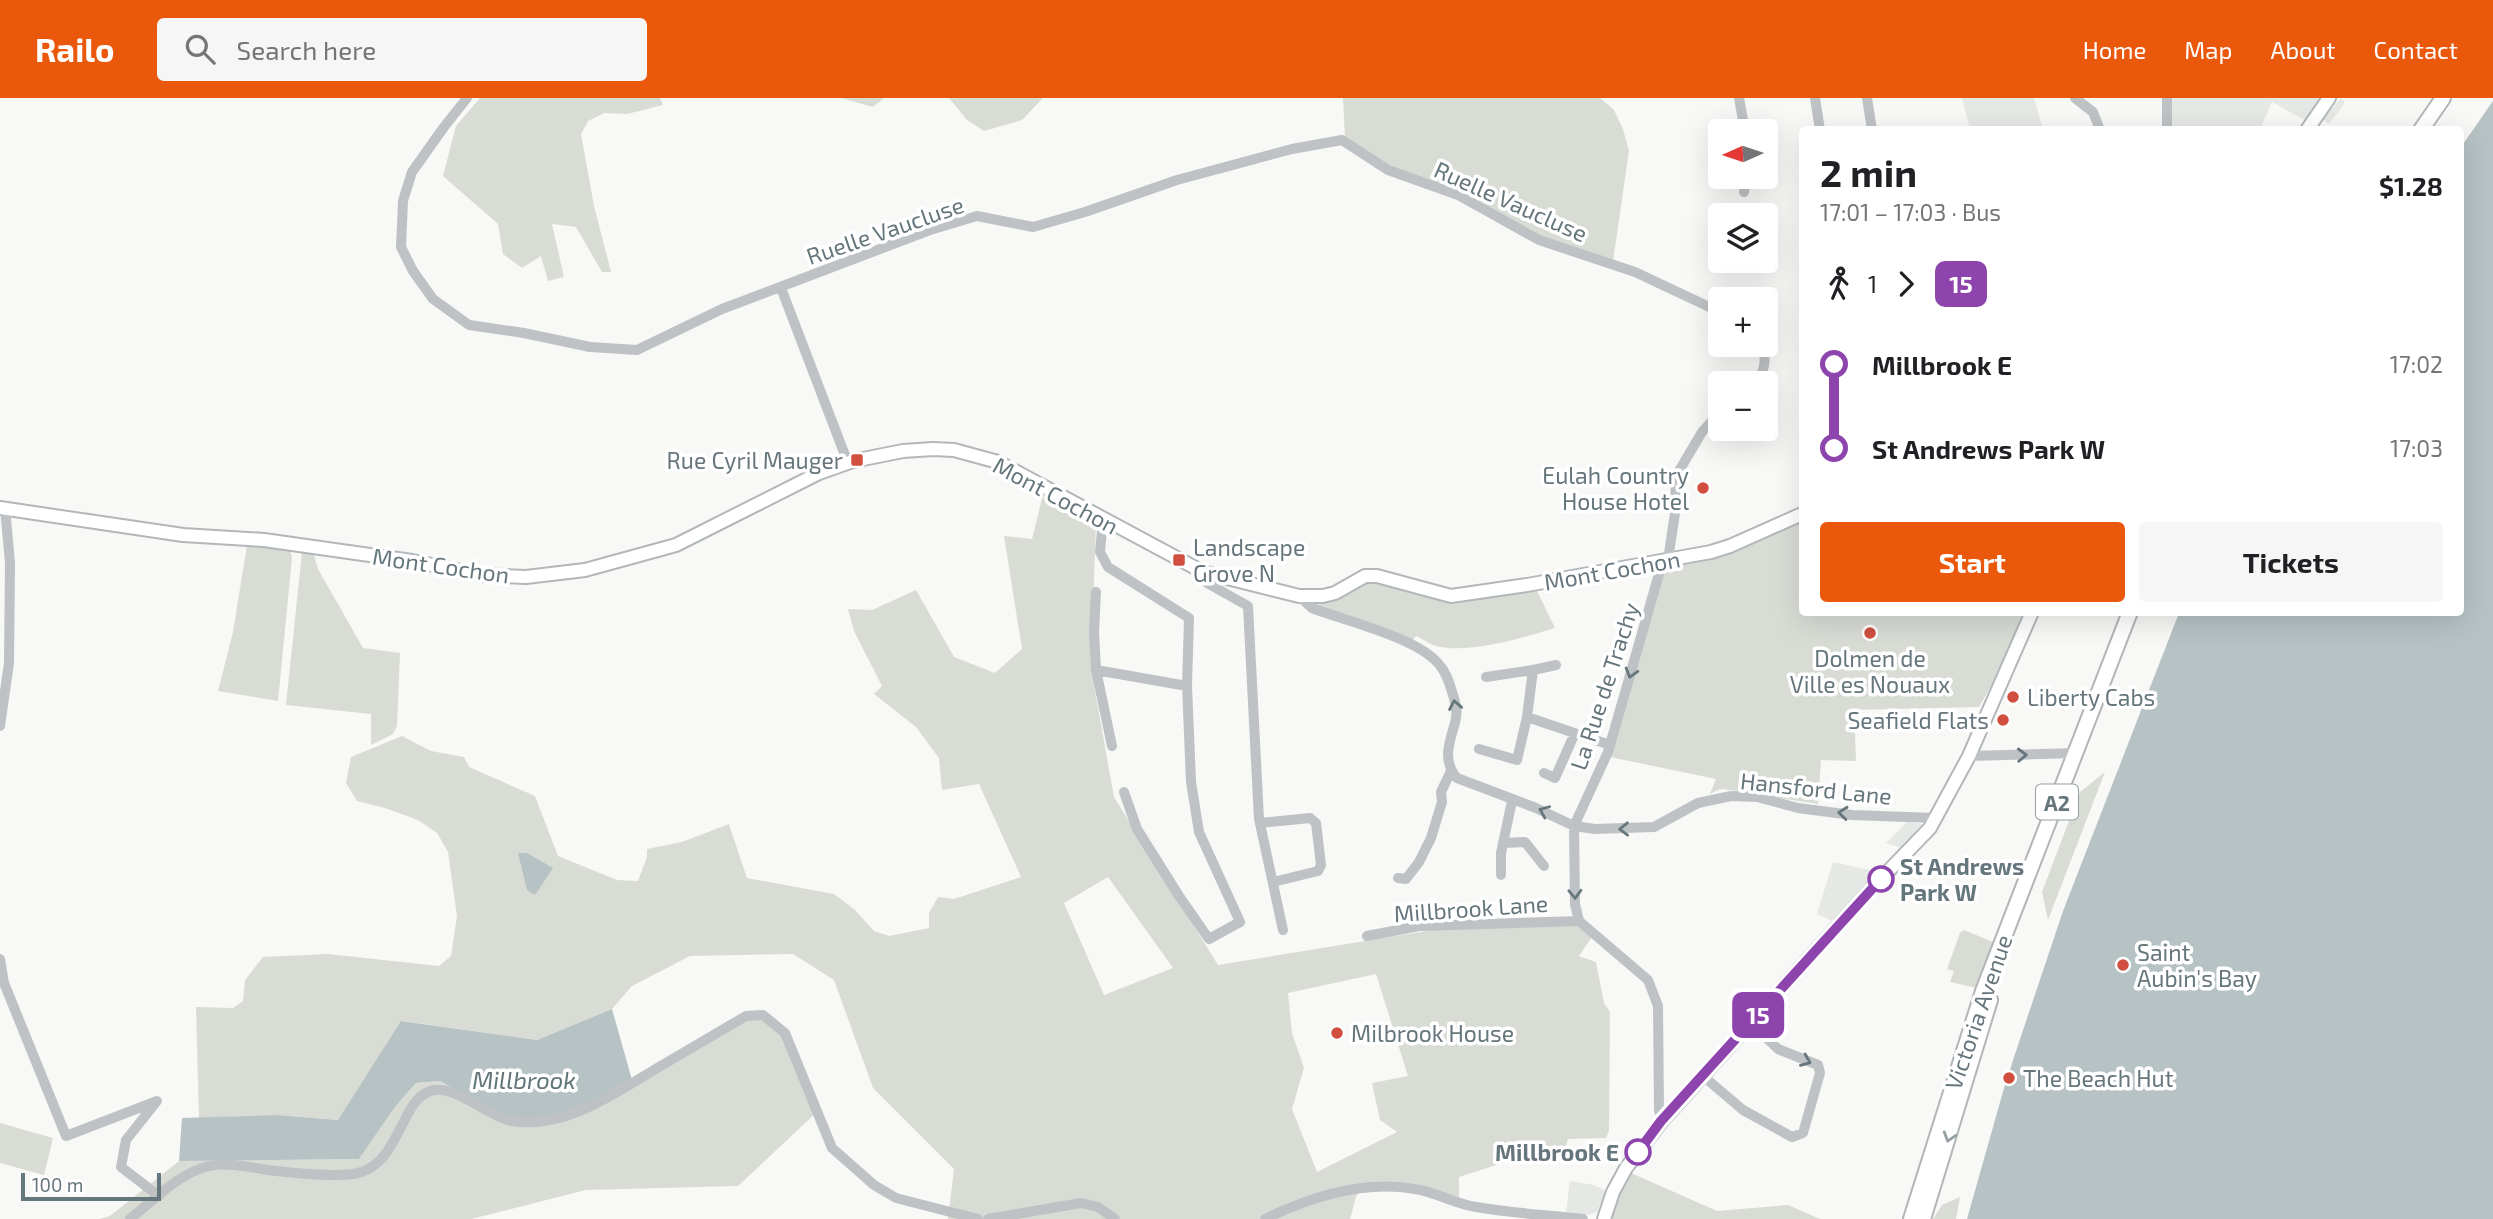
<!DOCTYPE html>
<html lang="en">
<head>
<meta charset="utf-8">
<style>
	body { margin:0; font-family:"Exo 2",sans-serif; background:#f6f6f6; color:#202124; height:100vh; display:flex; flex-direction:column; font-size:26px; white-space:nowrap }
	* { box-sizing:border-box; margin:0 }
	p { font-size:23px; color:#757577 }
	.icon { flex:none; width:38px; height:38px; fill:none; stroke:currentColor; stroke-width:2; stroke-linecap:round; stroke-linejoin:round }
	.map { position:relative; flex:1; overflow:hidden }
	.side { position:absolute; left:1799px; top:28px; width:665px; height:490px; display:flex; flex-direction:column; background:#fff; border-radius:7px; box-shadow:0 7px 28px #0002 }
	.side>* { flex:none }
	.badge { padding:0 14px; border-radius:10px; font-size:24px; line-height:46px }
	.needle { width:46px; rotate:267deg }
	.tools { position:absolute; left:1708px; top:21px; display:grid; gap:14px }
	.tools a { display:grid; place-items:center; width:70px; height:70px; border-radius:7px; background:#fff; box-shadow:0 7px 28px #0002; font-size:35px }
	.scale { position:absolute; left:21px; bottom:18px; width:140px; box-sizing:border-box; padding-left:7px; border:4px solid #66767d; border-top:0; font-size:19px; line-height:24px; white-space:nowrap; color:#66767d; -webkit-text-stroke:5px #fff; paint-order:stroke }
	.map>.badge { position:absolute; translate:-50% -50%; box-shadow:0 0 0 4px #fff }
	.legs { display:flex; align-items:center; gap:10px; height:77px; padding:0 21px; font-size:23px }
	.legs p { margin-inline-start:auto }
	.headline { display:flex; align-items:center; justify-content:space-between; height:119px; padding:0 21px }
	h1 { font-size:38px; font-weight:700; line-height:52px }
	.cta { display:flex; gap:14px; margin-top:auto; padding:14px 21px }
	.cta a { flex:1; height:80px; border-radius:7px; background:#ea580c; color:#fff; font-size:28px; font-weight:700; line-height:80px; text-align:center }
	.cta a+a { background:#f6f6f6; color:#202124 }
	ul { padding:0 21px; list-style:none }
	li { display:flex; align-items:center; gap:24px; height:84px; font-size:26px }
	li i { display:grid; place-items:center; width:10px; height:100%; margin:0 9px; background:currentColor }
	li i::after { content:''; width:18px; height:18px; margin:-9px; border:5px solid; border-radius:50%; background:#fff }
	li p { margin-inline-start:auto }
	li:first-child i { background:linear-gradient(#0000 50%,currentColor 0) }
	li:last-child i { background:linear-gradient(currentColor 50%,#0000 0) }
	header { display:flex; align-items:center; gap:42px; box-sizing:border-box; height:98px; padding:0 35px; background:#ea580c; color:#fff }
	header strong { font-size:33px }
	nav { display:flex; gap:38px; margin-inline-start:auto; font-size:24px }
	.search { width:490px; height:63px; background:#f6f6f6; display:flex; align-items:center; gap:18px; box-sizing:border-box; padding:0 24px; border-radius:7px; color:#757577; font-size:26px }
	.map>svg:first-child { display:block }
</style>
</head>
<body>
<header>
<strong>Railo</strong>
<div class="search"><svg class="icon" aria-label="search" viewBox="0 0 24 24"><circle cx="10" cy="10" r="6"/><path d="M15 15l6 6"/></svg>Search here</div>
<nav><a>Home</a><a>Map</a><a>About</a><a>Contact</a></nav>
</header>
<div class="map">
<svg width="2493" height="1121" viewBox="0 0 2493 1121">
	<rect width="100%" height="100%" fill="#f8f8f6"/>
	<path fill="#e6e8e6" d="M1962 0H2034L2043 31H1970Z
		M2171 0H2320L2305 22 2272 4 2260 31 2170 32Z
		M2341 0 2345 5 2329 26 2323 21Z
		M1907 724 1922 726 1901 750 1886 745Z
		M1833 764 1879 774 1833 823 1817 816Z
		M1570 1083 1594 1087 1606 1093 1597 1114 1588 1117 1566 1114Z"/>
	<path fill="#d9dcd5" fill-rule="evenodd" d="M480 0H660L663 7 627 16 604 15 588 23 581 36 594 108 611 174H602L576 129 552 126 564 179 548 183 541 158 522 170 503 156 498 126 443 78 456 28Z
		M841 0H884L873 9Z
		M949 0H1043L1022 22 984 33 967 22Z
		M1343 0H1600L1614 12 1623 31 1629 53 1613 163 1540 140 1390 69 1345 40Z
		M1043 396 1096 424 1091 571 1114 699 1218 867 1457 828 1576 827 1592 839 1579 858 1596 864 1604 905 1610 914 1609 1033 1606 1040 1568 1041 1564 1055 1540 1053 1459 1079V1101C1435 1095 1376 1072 1358 1095 1354 1101 1353 1114 1350 1121H948L954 1071 873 990 834 882 793 856 690 858 632 888 612 911 537 942 403 923 338 1022 277 1017 199 1020 196 909 233 910 243 903 245 882 263 859 328 856 439 868 451 858 457 818 448 754 437 735 418 722 385 710 357 703 346 685 351 659 402 638 431 653 464 659 469 669 535 698 558 758 617 782 638 783 647 759V751L682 744 729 726 747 780 834 796 855 812 874 833 889 838 929 830V815L938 799 954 801 1021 779 979 686 942 692 939 660 916 629 874 596 882 588 854 533 848 511 872 512 916 492 954 559 995 575 1022 551 1004 438 1032 441ZM1108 779 1173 870 1104 897 1064 805ZM1376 876 1408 978 1372 985 1380 1022 1397 1034 1317 1074 1292 1011 1304 970 1292 935 1288 895Z
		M1802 422V514L2025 515 1995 581 1979 609 1854 612 1856 663 1821 662 1818 706 1730 692 1720 691 1710 696 1716 681 1610 659 1666 467Z
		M247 447 284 449 290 451 292 460 278 603 218 593 233 534Z
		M302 454H313L318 471 363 550 400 555 397 628 393 636 371 647V616L286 607Z
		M1370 484 1452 506 1536 491 1555 530C1526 539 1471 555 1441 549 1433 548 1424 542 1416 538L1412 543 1321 509 1317 504C1337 501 1351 491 1370 484Z
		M2105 674 2048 822 2042 794 2080 694Z
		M1964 832 1993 844 1977 890 1950 884 1954 873 1947 871 1960 835Z
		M763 917 785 935 817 1014 738 1088 586 1092 471 1121H99L110 1118 179 1063 359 1061 395 1009 416 985 440 983 511 1022 595 1007 746 918Z
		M0 1025 53 1040 44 1077 0 1065Z
		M1631 1075 1717 1113 1788 1107 1820 1121H1609L1613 1104Z
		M1960 1099 1956 1121H1933L1942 1107Z"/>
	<path fill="#b6c2c4" d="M2493 3V1121H1967L2006 983 2010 984 2012 977 2009 976 2013 962 2063 813 2179 515 2460 514 2461 49Z
		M518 755H527L553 770 535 797 527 792Z
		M612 911 632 982 590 1009 546 1023H511L440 983 416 985 395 1009 359 1061 179 1063 182 1020 277 1017 338 1022 401 923 537 942Z"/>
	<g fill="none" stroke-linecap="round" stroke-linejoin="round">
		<g stroke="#b2b7b9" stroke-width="16">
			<path id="major" d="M2307 32 2329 0
				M0 410 183 437 264 442 412 463 482 477 526 479 585 472 676 447 819 375 853 363 903 353 933 351 954 352 998 364 1203 474 1299 498H1323L1335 495 1365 478H1377L1451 498 1527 487 1711 454 1730 448 1802 416
				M1604 1121 1613 1094 1626 1070 1662 1023 1874 788 1930 730 1969 658 2032 514"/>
		</g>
		<g stroke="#b2b6b8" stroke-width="18">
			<path id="highway" d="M2421 32 2443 0
				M1911 1121 1983 893 2130 514
				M1923 1121 1990 902"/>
		</g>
		<path stroke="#bec2c5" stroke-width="10" d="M467 0 444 29 412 74 403 103 401 149 413 173 433 201 469 227 524 235 590 249 637 252 722 211 930 132 977 118 1033 129 1085 114 1177 82 1292 51 1342 42 1388 72 1458 97 1539 142 1635 174 1720 214
			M1739 0 1745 33
			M1815 0 1820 32
			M1867 0 1872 32
			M2075 0 2093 14 2100 32
			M2167 32V0
			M1744 94 1747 79
			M781 190 848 365
			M1753 285C1766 275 1766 262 1763 247
			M1103 421 1100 454 1108 469 1189 520 1187 588 1191 684 1199 734 1240 824 1209 841 1179 798 1137 731 1124 694
			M1668 462 1675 415 1676 378 1702 334 1720 314
			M1203 474 1207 485 1248 508 1259 721 1283 832
			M1096 494 1094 534 1096 572 1112 648
			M1299 498 1312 510C1346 523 1415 539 1438 565 1446 574 1449 583 1452 594 1456 605 1458 614 1455 625 1449 645 1442 663 1457 680L1536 710 1574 728 1595 731 1654 729 1698 705 1731 698 1757 699 1798 710 1852 717 1935 720
			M1096 572 1187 588
			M1533 572 1556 567
			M1486 579 1533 572 1527 619 1610 647
			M0 628 9 565 10 465 5 410
			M1479 651 1517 662 1527 619
			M1969 658 2076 655
			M1544 675 1555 680 1575 635
			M1260 725 1310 720 1316 725 1321 767 1318 773 1273 784
			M1503 745 1525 744 1544 768
			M1501 777V755L1512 703
			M1398 780 1406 781 1419 764 1431 740 1442 704 1441 694 1451 673
			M1367 838 1419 828 1579 823
			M0 861 4 885 66 1038 157 1003 126 1042 121 1069 159 1098
			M1703 978 1743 1012 1792 1039 1803 1035 1820 975 1818 967 1778 951 1751 925
			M1662 1023 1659 1012 1658 908 1648 882 1579 823 1575 806 1574 728 1608 654 1663 462
			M130 1121C154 1102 179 1075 209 1068 228 1064 249 1069 268 1072 293 1075 328 1079 353 1076 402 1069 399 998 434 992 457 988 489 1019 512 1023 565 1032 615 995 659 969 688 952 717 935 746 918L763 917 785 935 832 1050 874 1087 896 1100 978 1121
			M988 1121 1081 1105 1098 1109 1115 1121
			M1265 1121C1310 1099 1364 1082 1415 1091 1436 1094 1455 1106 1476 1109 1511 1115 1547 1117 1583 1121"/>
		<use href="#major" stroke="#fff" stroke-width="12"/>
		<use href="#highway" stroke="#fff" stroke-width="14"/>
	</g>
	<defs><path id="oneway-chevron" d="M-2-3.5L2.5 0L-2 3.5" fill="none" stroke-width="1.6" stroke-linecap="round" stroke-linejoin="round" transform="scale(1.75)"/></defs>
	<g stroke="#66767d">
		<use href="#oneway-chevron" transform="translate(1631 575) rotate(106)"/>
		<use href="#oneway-chevron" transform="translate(1455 607) rotate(-100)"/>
		<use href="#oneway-chevron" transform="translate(2022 657) rotate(-2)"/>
		<use href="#oneway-chevron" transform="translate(1544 713) rotate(-157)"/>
		<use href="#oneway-chevron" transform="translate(1843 715) rotate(-174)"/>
		<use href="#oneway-chevron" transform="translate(1624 731) rotate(179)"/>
		<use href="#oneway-chevron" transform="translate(1575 796) rotate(88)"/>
		<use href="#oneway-chevron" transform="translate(1806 963) rotate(22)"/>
	</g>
	<use stroke="#949fa4" href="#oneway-chevron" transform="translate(1949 1039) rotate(107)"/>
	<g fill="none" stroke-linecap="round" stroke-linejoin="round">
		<g stroke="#fff" stroke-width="16">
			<path id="line-1" d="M1638 1054 1661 1023 1881 781"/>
		</g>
		<use href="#line-1" stroke="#8e44ad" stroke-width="10"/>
	</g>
	<g fill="#d04f3e" stroke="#fff" stroke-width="2.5">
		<rect x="850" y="355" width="14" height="14" rx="3.5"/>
		<circle cx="1703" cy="390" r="7"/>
		<rect x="1172" y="455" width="14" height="14" rx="3.5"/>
		<circle cx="1870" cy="535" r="7"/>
		<circle cx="2013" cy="599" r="7"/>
		<circle cx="2003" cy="622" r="7"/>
		<circle cx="2123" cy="867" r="7"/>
		<circle cx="1337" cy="935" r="7"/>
		<circle cx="2009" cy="980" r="7"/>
	</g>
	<g fill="#fff" stroke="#8e44ad" stroke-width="3.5">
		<circle cx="1881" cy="781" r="12"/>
		<circle cx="1638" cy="1054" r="12"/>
	</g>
	<g text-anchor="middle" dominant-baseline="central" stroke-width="7" stroke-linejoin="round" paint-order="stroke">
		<rect fill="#fff" stroke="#949fa4" stroke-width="2" x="2036" y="686.5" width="42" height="35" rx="5"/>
		<g font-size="21" font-weight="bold" fill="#66767d">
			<text x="2057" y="704">A2</text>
		</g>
		<g font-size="23" fill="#66767d" stroke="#fff">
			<text transform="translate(1511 103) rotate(24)">Ruelle Vaucluse</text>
			<text transform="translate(885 132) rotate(-19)">Ruelle Vaucluse</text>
			<text transform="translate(1056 397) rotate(28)">Mont Cochon</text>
			<text transform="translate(441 467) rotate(8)">Mont Cochon</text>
			<text transform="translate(1612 472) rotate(-10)">Mont Cochon</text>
			<text transform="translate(1604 588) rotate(-72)">La Rue de Trachy</text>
			<text transform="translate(1816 690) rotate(6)">Hansford Lane</text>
			<text transform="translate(1471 810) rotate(-4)">Millbrook Lane</text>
			<text transform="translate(1978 914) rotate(-71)">Victoria Avenue</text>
		</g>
		<g font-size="23" fill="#66767d" stroke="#fff" text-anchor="start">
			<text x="843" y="362" text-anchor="end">Rue Cyril Mauger</text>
			<text x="1689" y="377" text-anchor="end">Eulah Country<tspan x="1689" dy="26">House Hotel</tspan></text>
			<text x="1193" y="449">Landscape<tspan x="1193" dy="26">Grove N</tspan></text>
			<text x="1870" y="560" text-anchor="middle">Dolmen de<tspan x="1870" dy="26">Ville es Nouaux</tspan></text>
			<text x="2027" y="599">Liberty Cabs</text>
			<text x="1989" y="622" text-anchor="end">Seafield Flats</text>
			<text x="2137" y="854">Saint<tspan x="2137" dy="26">Aubin's Bay</tspan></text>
			<text x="1351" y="935">Milbrook House</text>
			<text x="2023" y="980">The Beach Hut</text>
		</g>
		<g font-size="23" font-weight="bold" fill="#66767d" stroke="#fff" text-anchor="start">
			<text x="1900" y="768">St Andrews<tspan x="1900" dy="26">Park W</tspan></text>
			<text x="1619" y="1054" text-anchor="end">Millbrook E</text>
		</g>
		<g font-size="24" font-style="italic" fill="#617578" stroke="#fff">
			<text x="524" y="981">Millbrook</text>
		</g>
	</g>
</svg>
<div class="tools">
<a><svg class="needle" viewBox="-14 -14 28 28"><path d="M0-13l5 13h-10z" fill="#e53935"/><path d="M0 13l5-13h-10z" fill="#757577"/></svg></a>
<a><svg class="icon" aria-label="layers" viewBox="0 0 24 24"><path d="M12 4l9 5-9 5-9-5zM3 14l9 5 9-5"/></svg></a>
<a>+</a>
<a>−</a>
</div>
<div class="scale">100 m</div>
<b class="badge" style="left:1758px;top:917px;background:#8e44ad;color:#fff">15</b>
<section class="side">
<div class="headline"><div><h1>2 min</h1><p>17:01 – 17:03 · Bus</p></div><b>$1.28</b></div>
<div class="legs"><svg class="icon" aria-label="walk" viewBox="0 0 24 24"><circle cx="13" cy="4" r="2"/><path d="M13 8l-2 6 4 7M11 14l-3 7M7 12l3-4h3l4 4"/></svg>1<svg class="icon" aria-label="forward" viewBox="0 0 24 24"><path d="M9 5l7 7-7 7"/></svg><b class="badge" style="background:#8e44ad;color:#fff">15</b></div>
<ul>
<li><i style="color:#8e44ad"></i><b>Millbrook E</b><p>17:02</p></li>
<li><i style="color:#8e44ad"></i><b>St Andrews Park W</b><p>17:03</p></li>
</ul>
<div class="cta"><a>Start</a><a>Tickets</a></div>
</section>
</div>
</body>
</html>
